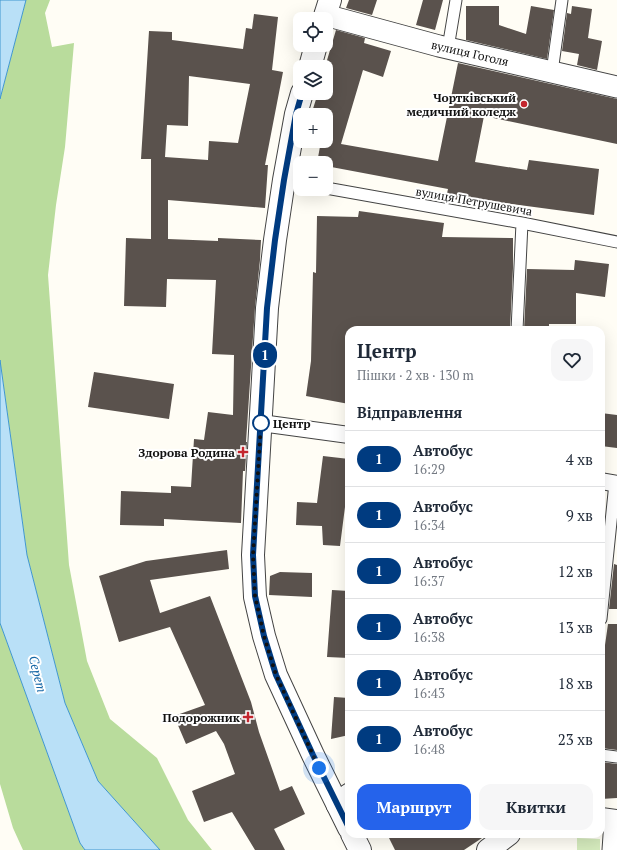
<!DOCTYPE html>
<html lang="uk">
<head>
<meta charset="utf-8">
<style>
	body { margin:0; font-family:"PT Serif",serif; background:#f6f6f7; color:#1f2937; height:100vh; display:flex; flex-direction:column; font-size:15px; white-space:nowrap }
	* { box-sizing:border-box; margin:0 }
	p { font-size:13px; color:#747a83 }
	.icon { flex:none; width:22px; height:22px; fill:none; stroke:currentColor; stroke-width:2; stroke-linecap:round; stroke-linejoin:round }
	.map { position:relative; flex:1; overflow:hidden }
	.drawer { position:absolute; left:345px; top:326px; width:260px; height:512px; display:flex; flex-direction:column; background:#fff; border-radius:12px; box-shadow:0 4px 16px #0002 }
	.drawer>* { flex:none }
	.badge { padding:0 8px; border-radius:13px; font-size:14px; line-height:26px }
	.tools { position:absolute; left:293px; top:12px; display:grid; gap:8px }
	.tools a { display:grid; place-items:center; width:40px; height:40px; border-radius:8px; background:#fff; box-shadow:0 4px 16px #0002; font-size:20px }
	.you { position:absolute; width:20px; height:20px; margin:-10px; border:3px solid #fff; border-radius:50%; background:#1a73e8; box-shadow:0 0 0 6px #1a73e833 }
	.map>.badge { position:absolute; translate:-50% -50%; box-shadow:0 0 0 2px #fff }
	h2 { padding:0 12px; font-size:15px; line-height:36px }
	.round { display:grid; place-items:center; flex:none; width:42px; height:42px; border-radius:12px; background:#f6f6f7 }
	.overview { display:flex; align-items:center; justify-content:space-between; height:68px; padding:0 12px }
	h1 { font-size:19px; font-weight:800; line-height:30px }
	.cta { display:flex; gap:8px; margin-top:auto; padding:8px 12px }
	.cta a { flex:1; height:46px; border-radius:12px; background:#2563eb; color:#fff; font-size:16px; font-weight:800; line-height:46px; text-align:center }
	.cta a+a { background:#f6f6f7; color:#1f2937 }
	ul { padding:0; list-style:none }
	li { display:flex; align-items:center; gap:12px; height:56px; padding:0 12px; border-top:1px solid #e0e1e3 }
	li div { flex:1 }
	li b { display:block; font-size:15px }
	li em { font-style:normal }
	li .badge { min-width:44px; font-weight:700; text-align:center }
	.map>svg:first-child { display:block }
</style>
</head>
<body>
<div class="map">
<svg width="617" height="850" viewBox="0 0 617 850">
	<rect width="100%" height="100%" fill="#fffdf5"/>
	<path fill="#d5ebbd" d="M577 838 600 839V850H577Z"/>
	<path fill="#b9dc9c" d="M26 0H50L45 13 52 47 74 43 65 147 56 205 48 275 69 565 87 661 110 719 157 758 188 820 212 850H160L98 781 65 703 27 555 0 360V99Z
		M0 623 80 843 85 850H23L13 828 0 784Z"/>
	<path fill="#b9e0f7" stroke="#3f96cf" d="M0 0H26L0 99Z
		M0 360 27 555 65 703 98 781 160 850H85L80 843 0 623Z"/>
	<path fill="#5a524d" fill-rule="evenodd" d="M349 0H377L372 15 346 8Z
		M423 0H443L435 30 416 25Z
		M466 6H499V25L526 34 531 6 554 10 547 59 466 40Z
		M572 6 592 9 588 38 602 41 597 70 577 65 579 54 562 51 567 13 571 14Z
		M254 14 278 17 272 70 283 72 265 165H268L265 208 168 200V239L218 241V238L261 240 260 260 255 307 246 442H247L245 471H243L241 523 164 519V526L120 525 121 491 171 493V486L191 487 194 439 204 440 208 412 233 415 234 355 212 354 216 280 167 279 166 307 124 306 126 238 151 239V159H141L149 31 172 32V40L243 49 246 28 252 29ZM189 76 250 84 238 143 209 141 208 160 165 157 167 125 188 126Z
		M336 30 365 38 364 43 391 51 383 77 363 70 341 144 438 161 458 63 617 99V144L484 116 475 162 527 170 529 160 599 169 594 215 505 203 504 207 446 198 448 189 326 166V163H317L321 141H326V115H311L318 93H326L325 67Z
		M359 211 444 223 442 237 513 238V268L510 330H349V404L306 396 311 361 313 272 316 273 317 216 358 217Z
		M575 260 609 264 605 297 576 293V324H549V330H524L527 269 574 270Z
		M94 372 174 384 169 419 88 407Z
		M601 413 617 415V448L601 446Z
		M323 456 349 459V507H345L340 546 323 545 322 526 296 525 297 502 317 503Z
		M227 550 229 569 150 580 160 613 210 596 251 702 259 732 280 791 292 786 305 814 274 829 285 850H255L232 812 204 822 192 791 235 774 224 744 216 731 186 744 174 716 205 705 170 627 119 642 99 576 146 561Z
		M614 564 617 565V609H609Z
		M280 572 312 573V597L269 595 270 576Z
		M332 590 349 591V658L327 657Z
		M608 624H617V750L601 748V673Z
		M334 697 349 698V735L331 739Z
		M601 762 617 764V798L601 799Z
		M387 834H488L464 850H395Z"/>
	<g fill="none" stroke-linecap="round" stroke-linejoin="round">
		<g stroke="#444" stroke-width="13">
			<path id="service" d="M448 48 456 0
				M552 72 562 0
				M284 180 300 183
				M326 188 522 223 617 242
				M517 330 522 223
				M601 619 615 483
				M601 755 617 757"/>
		</g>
		<g stroke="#444" stroke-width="18">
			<path id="pedestrian" d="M261 423 349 435
				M601 481 617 484"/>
		</g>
		<g stroke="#444" stroke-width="23">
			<path id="minor" d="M325 15 439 46 617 87
				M337 805 349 794
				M613 850 615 821"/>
		</g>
		<g stroke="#444" stroke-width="24">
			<path id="tertiary" d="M324 19 330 0
				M310 67 316 45
				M302 93 296 114 284 180 275 240 267 308 253 555 255 597 264 636 276 675 313 755 349 828
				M601 819 617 821
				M352 834 360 850
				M488 850 509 834"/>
		</g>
		<use href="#service" stroke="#fff" stroke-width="11"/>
		<use href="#pedestrian" stroke="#fff" stroke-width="16"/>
		<use href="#minor" stroke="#fff" stroke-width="21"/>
		<use href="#tertiary" stroke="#fff" stroke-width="22"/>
	</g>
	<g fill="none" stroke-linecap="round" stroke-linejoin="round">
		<g stroke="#fff" stroke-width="9">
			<path id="line" d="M302 93 296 114 284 180 275 240 267 308 253 555 255 596 264 636 276 675 313 755 349 828"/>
		</g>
		<use href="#line" stroke="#003b80" stroke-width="6"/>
		<path stroke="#111" stroke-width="4" stroke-dasharray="0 7.2" d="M261 423 253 555 255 596 264 636 276 675 319 768"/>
	</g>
	<g fill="#c4262e" stroke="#fff" stroke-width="1.5">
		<circle cx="524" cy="104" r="4"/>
		<path d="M241 446h4v4h4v4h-4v4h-4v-4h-4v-4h4z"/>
		<path d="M246 711h4v4h4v4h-4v4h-4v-4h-4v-4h4z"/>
	</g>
	<circle fill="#fff" stroke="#003b80" stroke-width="2" cx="261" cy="423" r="8"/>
	<g text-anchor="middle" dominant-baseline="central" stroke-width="4" stroke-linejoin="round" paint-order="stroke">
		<g font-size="12" fill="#111" stroke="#fff">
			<text transform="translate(470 53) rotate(13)">вулиця Гоголя</text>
			<text transform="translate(474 201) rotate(10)">вулиця Петрушевича</text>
		</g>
		<g font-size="12" font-weight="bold" fill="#111" stroke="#fff" text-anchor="end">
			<text x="516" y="97">Чортківський<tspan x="516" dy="14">медичний коледж</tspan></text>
			<text x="235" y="452">Здорова Родина</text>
			<text x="240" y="717">Подорожник</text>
		</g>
		<g font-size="12" font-weight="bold" fill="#111" stroke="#fff" text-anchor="start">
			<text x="273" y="423">Центр</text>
		</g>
		<g font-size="13" font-style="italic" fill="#1768a6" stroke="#fff">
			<text transform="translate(38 674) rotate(76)">Серет</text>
		</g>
	</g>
</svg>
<div class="tools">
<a><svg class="icon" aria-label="locate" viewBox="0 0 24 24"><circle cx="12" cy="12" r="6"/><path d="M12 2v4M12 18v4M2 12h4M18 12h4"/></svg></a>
<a><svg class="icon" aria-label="layers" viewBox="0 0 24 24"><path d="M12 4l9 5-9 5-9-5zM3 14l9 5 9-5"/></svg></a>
<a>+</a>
<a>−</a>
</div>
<div class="you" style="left:319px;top:768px"></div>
<b class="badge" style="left:265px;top:355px;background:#003b80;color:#fff">1</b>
<section class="drawer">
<div class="overview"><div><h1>Центр</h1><p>Пішки · 2 хв · 130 m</p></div><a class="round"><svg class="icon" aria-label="heart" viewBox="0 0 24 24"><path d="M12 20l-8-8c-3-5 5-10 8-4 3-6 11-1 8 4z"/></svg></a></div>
<h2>Відправлення</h2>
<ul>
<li><span class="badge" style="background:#003b80;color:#fff">1</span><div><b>Автобус</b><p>16:29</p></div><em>4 хв</em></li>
<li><span class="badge" style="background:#003b80;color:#fff">1</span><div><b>Автобус</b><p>16:34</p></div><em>9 хв</em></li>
<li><span class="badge" style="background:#003b80;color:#fff">1</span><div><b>Автобус</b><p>16:37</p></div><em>12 хв</em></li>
<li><span class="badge" style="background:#003b80;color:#fff">1</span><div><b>Автобус</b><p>16:38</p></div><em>13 хв</em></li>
<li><span class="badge" style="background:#003b80;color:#fff">1</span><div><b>Автобус</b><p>16:43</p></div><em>18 хв</em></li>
<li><span class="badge" style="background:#003b80;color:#fff">1</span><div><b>Автобус</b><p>16:48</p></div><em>23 хв</em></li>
</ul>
<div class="cta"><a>Маршрут</a><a>Квитки</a></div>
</section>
</div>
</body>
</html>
